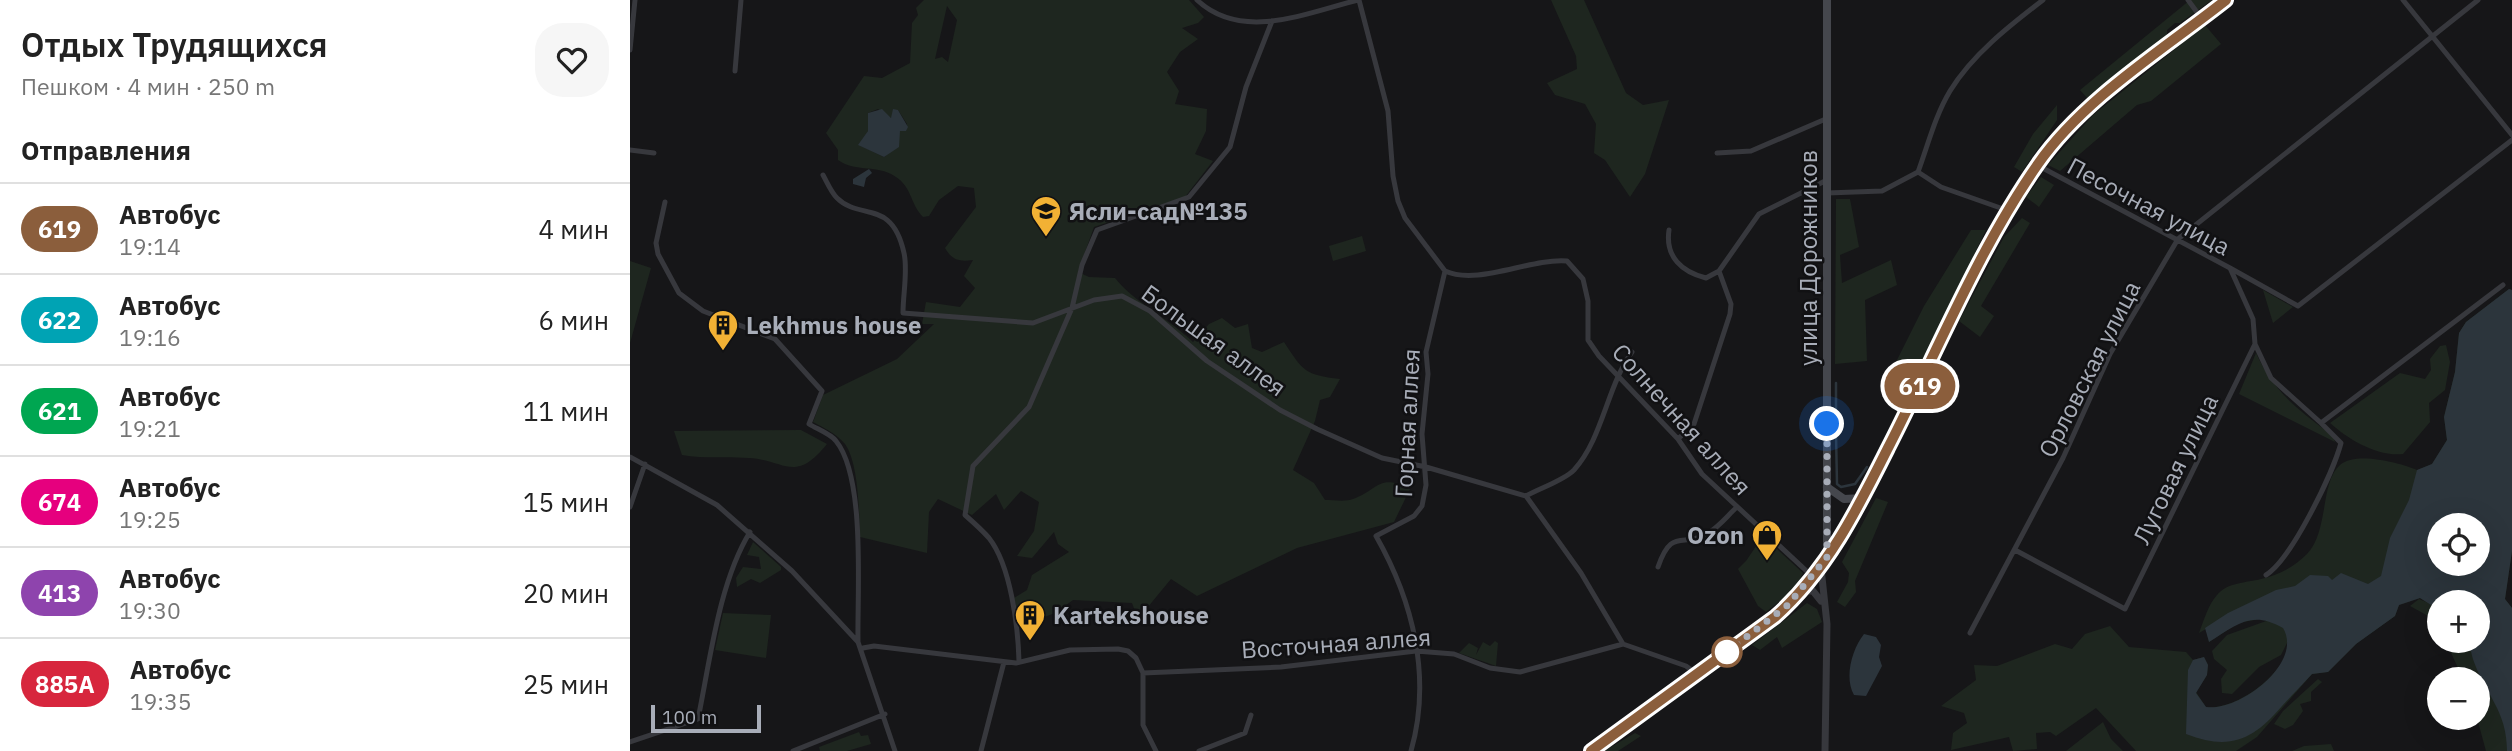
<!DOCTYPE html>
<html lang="ru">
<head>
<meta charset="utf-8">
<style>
	body { margin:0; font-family:"IBM Plex Sans",sans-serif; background:#f6f6f6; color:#222; height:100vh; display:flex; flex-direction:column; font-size:26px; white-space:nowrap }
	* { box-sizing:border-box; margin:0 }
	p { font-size:23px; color:#767676 }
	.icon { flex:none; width:38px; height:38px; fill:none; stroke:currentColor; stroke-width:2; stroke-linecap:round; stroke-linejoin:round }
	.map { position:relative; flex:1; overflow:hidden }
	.panel { display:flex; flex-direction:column; background:#fff; width:630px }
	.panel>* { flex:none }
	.badge { padding:0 14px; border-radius:23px; font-size:24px; line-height:46px }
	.fabs { position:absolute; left:1797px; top:513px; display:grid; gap:14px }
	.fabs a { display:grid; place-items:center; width:63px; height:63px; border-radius:50%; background:#fff; box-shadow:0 7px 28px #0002; font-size:35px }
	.scale { position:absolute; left:21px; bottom:18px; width:110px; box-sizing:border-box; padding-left:7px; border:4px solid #a8adb8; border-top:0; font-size:19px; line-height:24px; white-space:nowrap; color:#a8adb8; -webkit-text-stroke:5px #111113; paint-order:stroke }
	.you { position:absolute; width:35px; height:35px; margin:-18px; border:5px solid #fff; border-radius:50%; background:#1a73e8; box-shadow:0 0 0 10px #1a73e833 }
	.map>.badge { position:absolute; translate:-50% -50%; box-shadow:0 0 0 4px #fff }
	h2 { padding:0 21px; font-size:26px; line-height:63px }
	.round { display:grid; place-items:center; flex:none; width:74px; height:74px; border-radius:28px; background:#f6f6f6 }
	.headline { display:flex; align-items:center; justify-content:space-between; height:119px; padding:0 21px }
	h1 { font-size:33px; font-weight:600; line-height:52px }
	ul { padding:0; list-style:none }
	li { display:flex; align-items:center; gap:21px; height:91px; padding:0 21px; border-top:2px solid #e0e0e0 }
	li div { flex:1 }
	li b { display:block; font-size:26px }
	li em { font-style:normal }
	li .badge { min-width:77px; font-weight:700; text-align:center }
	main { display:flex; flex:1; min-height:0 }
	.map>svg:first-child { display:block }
</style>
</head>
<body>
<main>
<section class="panel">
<div class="headline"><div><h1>Отдых Трудящихся</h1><p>Пешком · 4 мин · 250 m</p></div><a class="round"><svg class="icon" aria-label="heart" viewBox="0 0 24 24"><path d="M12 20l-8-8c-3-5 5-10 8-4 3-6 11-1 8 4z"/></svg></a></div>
<h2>Отправления</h2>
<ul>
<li><span class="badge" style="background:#8b5e3c;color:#fff">619</span><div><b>Автобус</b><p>19:14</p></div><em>4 мин</em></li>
<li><span class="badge" style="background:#00a3b4;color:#fff">622</span><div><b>Автобус</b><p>19:16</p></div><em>6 мин</em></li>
<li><span class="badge" style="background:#00a651;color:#fff">621</span><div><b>Автобус</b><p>19:21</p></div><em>11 мин</em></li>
<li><span class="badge" style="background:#e6007e;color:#fff">674</span><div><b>Автобус</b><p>19:25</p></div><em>15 мин</em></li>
<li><span class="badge" style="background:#8e44ad;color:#fff">413</span><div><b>Автобус</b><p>19:30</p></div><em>20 мин</em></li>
<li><span class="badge" style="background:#d7263d;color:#fff">885А</span><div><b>Автобус</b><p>19:35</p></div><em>25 мин</em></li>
</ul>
</section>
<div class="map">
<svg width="1882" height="751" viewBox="0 0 1882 751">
	<rect width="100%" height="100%" fill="#161618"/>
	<path fill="#1e261f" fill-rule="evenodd" d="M294 0H559L574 17 568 23 552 28 568 39 550 52 537 72 549 91 545 104 577 109 576 131 565 154 583 161 555 197 464 227 448 272 459 277 485 278C506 304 538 318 563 342L579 324 592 318 605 328 618 324 622 348 632 352 654 342C673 371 675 375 710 379L700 397 690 400 685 421 663 470 684 483 695 500C703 500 716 502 723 499 750 489 748 473 780 489L764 522 667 548 567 596 541 579 508 619 502 603 443 600 425 613 391 626 384 598 397 590 402 575 439 552 428 544 424 532 402 558 387 556 404 531 409 502 391 491 374 510 366 494 342 515 308 499 299 512 297 553 230 537C229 513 229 464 215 444 207 434 194 428 183 422L193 395 267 359 304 324H292L296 302 330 307 345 288 334 276 343 260C329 262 322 260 315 248L346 207 344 188 328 186 309 200 299 216 293 217C279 203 283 185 261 174 243 165 225 172 208 160V150L196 133 234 76 252 78 280 63 282 23 288 15 286 8ZM317 6 327 20 318 62 312 57 305 59ZM248 109 261 118 268 110 277 124 276 131H270L262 150 254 157 231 146 238 131V113Z
		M921 0H954L996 93 1013 105 1039 100 1015 174 1000 197 975 160 964 153 966 124 955 104 925 95 917 83 947 69 946 56Z
		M1560 0H1582L1550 23H1545L1537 30V35L1458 99 1450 90Z
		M1575 25 1591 44 1521 101 1507 105 1430 171 1418 165 1463 115Z
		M1427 105V120L1392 172 1384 167 1403 134Z
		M1411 177 1424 185 1409 207 1396 197Z
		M1206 199H1220L1229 247 1210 255 1212 283 1261 260 1267 285 1235 300 1237 361 1205 364Z
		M1392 218 1400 223 1351 306 1364 316 1350 337 1329 321 1374 237Z
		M1341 230H1356L1291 365 1266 362 1294 306Z
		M732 236 736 251 703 261 699 246Z
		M0 261 21 268 0 343Z
		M1879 289 1882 290V551L1875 599 1882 608V751H1856L1847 718 1848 679H1833L1817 644 1819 641 1848 640V602H1810L1809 610 1790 598 1769 605 1765 616 1726 644 1698 672 1682 674 1627 737 1606 751H1506L1466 708 1426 736 1420 732 1406 733 1407 749 1383 751 1379 737 1321 750 1323 733 1337 723 1334 713 1311 706 1346 680 1344 665 1367 666 1425 644 1442 649 1455 634 1480 626 1499 647 1556 652 1563 660 1574 657 1578 665 1577 675 1566 692 1576 707C1606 711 1661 671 1659 639L1651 655 1629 667 1602 694 1592 693 1591 679 1597 670 1584 659 1582 651 1597 635 1639 620 1635 618 1608 623 1579 642 1576 629 1569 633C1574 620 1578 605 1587 595 1598 582 1616 583 1631 579 1649 575 1664 567 1677 554 1699 531 1690 482 1710 465 1726 451 1771 463 1787 470L1802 464 1817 440 1814 417 1825 372 1829 333 1836 322ZM1810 525H1848V564H1810Z
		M1633 290 1663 307 1643 323Z
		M1816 345 1820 362 1815 390 1799 403 1800 422 1773 454C1747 457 1718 439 1700 423L1770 373 1795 379 1801 370 1800 359 1810 346Z
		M1626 353C1644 392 1668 410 1702 435L1705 442 1609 394Z
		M171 430 197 444C165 484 155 460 119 458 96 456 75 459 52 455L44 431Z
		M1246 498 1258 502 1225 581 1226 592 1215 607 1207 602 1218 582 1219 573 1212 562Z
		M1133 536 1173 573 1165 589 1136 612 1128 606 1108 569 1116 561Z
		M123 542 151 567V570L130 583 121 579 107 587 106 578 113 567 131 569 129 557 117 555Z
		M1789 599C1801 604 1810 608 1809 622L1780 606Z
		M1177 603 1187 609 1192 622 1152 648 1147 637 1130 650 1122 645Z
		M93 613 141 615 136 658 85 650Z
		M865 641 868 643 866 666 829 653 839 643 848 648 846 655 853 642 860 646Z
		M1688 679 1692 682 1681 692V701L1670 704 1673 711 1663 725 1655 729 1644 724 1653 711Z
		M1473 722 1481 739 1493 751H1436Z
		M229 732 231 736 238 735 241 744 217 751H190L189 747Z
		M1005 733 1011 736 988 751H974Z
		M1701 744 1704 751H1662L1674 746Z"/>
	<path fill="#2c353c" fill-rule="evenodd" d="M252 109 261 118 263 109 268 110 278 127 276 131H270L269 147 254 157 228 145 238 131V113Z
		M239 169 242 173 236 178 234 187 223 184V179Z
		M1879 289 1882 290V551L1875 599 1882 608V751H1877C1877 711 1856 695 1844 662 1841 654 1841 647 1837 641L1848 640V602H1810L1809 610 1790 598 1769 605 1765 616 1726 644 1698 672 1682 674C1672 685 1662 695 1652 706 1623 740 1600 751 1556 734L1558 670 1563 660 1574 657 1578 665 1577 675 1566 693 1576 707C1609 712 1674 663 1653 628 1622 610 1607 624 1579 642L1575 628 1598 613 1646 590 1665 586 1680 575 1698 576 1702 580 1711 573 1738 584 1751 576 1760 538 1779 500 1787 470 1802 464 1817 440 1814 417 1825 372 1829 333 1836 322ZM1810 525H1848V564H1810Z
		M1234 634 1246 637 1251 645 1249 657 1252 666 1236 696 1224 695C1214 678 1222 649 1234 634Z"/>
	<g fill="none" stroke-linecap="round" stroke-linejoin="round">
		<path stroke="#2c353c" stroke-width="2.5" d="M1206 383V417
			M1206 434 1207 484 1211 487 1225 484 1237 467"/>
		<path stroke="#37383d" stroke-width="5" d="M567 0C612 42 676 13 728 0
			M729 0 758 111 763 176 768 201 775 218 815 271 796 352 798 374 792 434 796 485 792 506 784 516 746 536C783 601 802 677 781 751
			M1558 0 1572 19
			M1773 0 1882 135
			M0 50 5 0
			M105 71 111 0
			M0 150 24 153
			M1087 153 1121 151 1198 118
			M1407 165 1600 268 1623 319 1625 344 1641 378 1691 423
			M1288 172 1311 187 1379 211
			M193 175C197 182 201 192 207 198 230 221 262 198 274 253 278 270 273 294 273 313L403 323 464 300 492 296 520 311 577 361 650 410 687 429 752 458 796 467 896 496 951 573 993 644
			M1197 193 1252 191 1288 172C1298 145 1305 116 1320 91 1342 55 1379 26 1413 0
			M35 202 26 243 28 254 49 293 73 311 145 339 192 391 179 424C187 429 201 434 206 441 236 478 227 593 228 642
			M1039 230C1035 257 1052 272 1076 278L1089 271 1129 214 1197 180
			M1600 268 1668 306 1882 140
			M815 271C848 286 900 258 937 261L953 279 958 301V340L969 356 1048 439 1072 474 1183 577
			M1048 439 1064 424 1100 314 1101 304 1089 271
			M0 457 87 505 162 571 228 642 265 751
			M896 496C910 488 933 481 944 470 973 438 977 386 1002 352
			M0 507 15 464
			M1385 550 1495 609 1625 344
			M1028 567C1042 526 1053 549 1078 533 1089 527 1098 515 1107 507
			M1636 575C1661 560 1703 473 1711 443L1691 423 1873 285
			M1340 633 1433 458 1480 354 1548 239 1848 0
			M233 648 244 646 386 663 440 650 488 649 498 651 506 658 513 673 651 667 786 651 824 654 860 668 890 672 993 644 1056 666 1067 674
			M389 661C388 627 381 566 359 538 352 530 343 522 335 515L343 466 399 407 442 308 452 265 467 230 559 197 600 147 616 87 642 21
			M513 673V725L526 751
			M0 742 68 719C80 661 89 582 120 532
			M163 751 255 714
			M351 751 374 662
			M569 751 615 733 621 715"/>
		<path stroke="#37383d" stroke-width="7" d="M1191 568 1197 624 1195 751
			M1172 591H1183L1191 601"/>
		<path stroke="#45474d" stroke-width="8" d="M1197 0V554
			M1197 487 1214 499 1233 498
			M961 751 1145 617C1198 569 1230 504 1262 441 1307 351 1351 246 1408 164 1455 97 1532 50 1596 0"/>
	</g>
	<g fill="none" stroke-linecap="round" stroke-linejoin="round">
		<g stroke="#fff" stroke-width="16">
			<path id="line" d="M961 751 1145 617C1197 571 1228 508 1259 446 1306 354 1349 248 1408 164 1453 99 1534 49 1596 0"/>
		</g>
		<use href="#line" stroke="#8b5e3c" stroke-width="10"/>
		<path stroke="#a8adb8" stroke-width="7" stroke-dasharray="0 12.6" d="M1097 652 1158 605 1197 557V424"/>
	</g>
	<defs>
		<g id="school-pin" transform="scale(1.575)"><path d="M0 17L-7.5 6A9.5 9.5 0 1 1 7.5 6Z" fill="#f2b134" stroke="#111113"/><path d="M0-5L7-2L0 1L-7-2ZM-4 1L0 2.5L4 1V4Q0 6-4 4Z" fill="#111"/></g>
		<g id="building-pin" transform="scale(1.575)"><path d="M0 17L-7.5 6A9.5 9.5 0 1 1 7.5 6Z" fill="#f2b134" stroke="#111113"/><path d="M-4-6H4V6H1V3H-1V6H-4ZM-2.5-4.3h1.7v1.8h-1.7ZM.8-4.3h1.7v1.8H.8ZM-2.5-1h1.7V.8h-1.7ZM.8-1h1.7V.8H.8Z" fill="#111"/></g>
		<g id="shop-pin" transform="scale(1.575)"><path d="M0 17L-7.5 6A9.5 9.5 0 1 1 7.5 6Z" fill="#f2b134" stroke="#111113"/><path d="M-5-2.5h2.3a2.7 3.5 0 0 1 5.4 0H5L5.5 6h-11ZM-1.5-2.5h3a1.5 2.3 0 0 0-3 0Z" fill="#111"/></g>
	</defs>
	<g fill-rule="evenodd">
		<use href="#school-pin" x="416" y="211"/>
		<use href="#building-pin" x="93" y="325"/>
		<use href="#shop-pin" x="1137" y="535"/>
		<use href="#building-pin" x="400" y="615"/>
	</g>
	<circle fill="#fff" stroke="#8b5e3c" stroke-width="3.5" cx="1097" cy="652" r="14"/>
	<g text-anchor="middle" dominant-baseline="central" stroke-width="5" stroke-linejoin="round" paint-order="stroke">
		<g font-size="24" fill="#a8adb8" stroke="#111113">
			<text transform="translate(1519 206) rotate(28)">Песочная улица</text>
			<text transform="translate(1178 258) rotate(-90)">улица Дорожников</text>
			<text transform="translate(584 340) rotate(36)">Большая аллея</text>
			<text transform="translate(1459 369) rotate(-63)">Орловская улица</text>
			<text transform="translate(1052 419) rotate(48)">Солнечная аллея</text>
			<text transform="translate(777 423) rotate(-87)">Горная аллея</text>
			<text transform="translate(1545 469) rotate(-64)">Луговая улица</text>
			<text transform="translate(706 643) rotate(-4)">Восточная аллея</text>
		</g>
		<g font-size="24" font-weight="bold" fill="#a8adb8" stroke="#111113" text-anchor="start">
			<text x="439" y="211">Ясли-сад№135</text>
			<text x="116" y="325">Lekhmus house</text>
			<text x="1114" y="535" text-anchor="end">Ozon</text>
			<text x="423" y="615">Kartekshouse</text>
		</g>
	</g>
</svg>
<div class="fabs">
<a><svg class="icon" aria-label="locate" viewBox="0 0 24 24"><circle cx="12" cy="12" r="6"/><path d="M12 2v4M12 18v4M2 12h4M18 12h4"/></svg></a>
<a>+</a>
<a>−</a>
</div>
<div class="scale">100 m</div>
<div class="you" style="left:1197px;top:424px"></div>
<b class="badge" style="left:1290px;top:386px;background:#8b5e3c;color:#fff">619</b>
</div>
</main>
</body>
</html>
